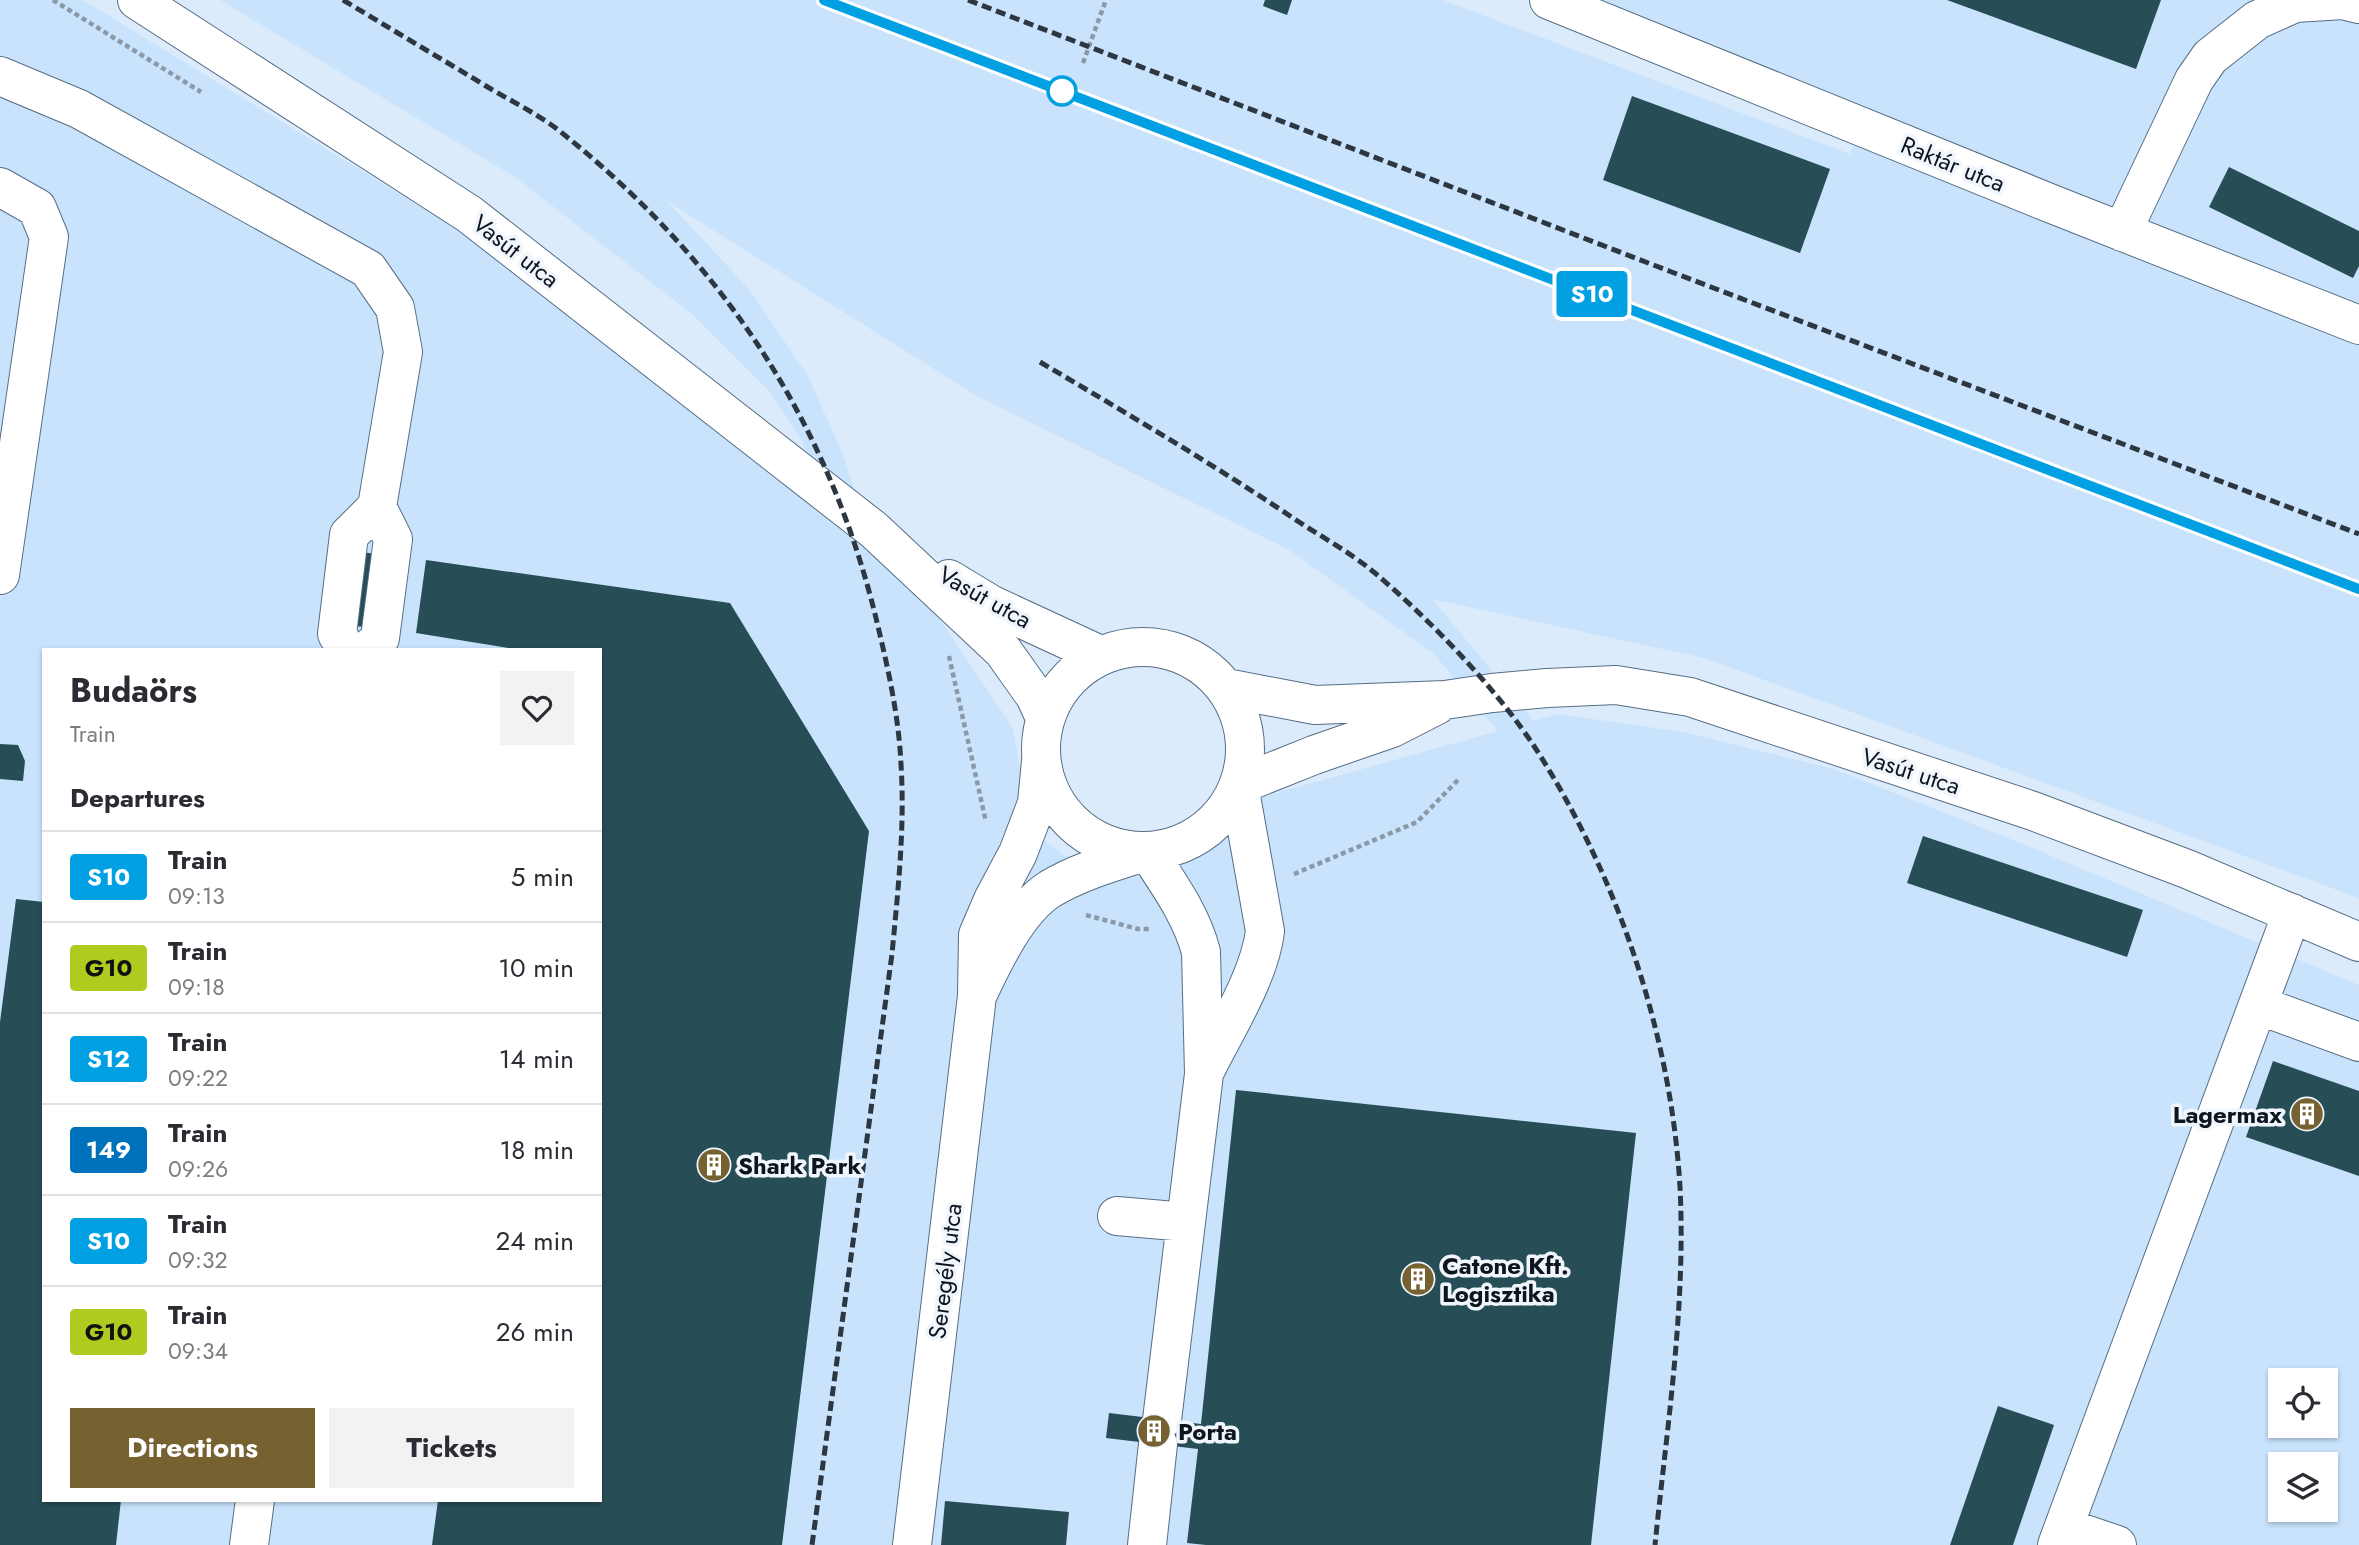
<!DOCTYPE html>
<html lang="en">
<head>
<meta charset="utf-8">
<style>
	body { margin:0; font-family:Jost,sans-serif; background:#f2f2f3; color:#2b2b33; height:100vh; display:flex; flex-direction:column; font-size:26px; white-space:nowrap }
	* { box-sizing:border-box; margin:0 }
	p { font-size:23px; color:#7c7c81 }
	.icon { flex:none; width:38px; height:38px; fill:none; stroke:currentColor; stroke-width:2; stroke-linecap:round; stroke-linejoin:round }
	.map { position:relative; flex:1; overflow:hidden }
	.sheet { position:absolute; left:42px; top:648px; width:560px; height:854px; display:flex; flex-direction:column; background:#fff; border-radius:0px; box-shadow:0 2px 5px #0004 }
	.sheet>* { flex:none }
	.badge { padding:0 14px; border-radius:5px; font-size:24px; line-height:46px }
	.tools { position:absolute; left:2268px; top:1368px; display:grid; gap:14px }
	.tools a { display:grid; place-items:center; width:70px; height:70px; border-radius:0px; background:#fff; box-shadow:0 2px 5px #0004; font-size:35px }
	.map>.badge { position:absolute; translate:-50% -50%; box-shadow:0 0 0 4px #fff }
	h2 { padding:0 28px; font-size:26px; line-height:63px }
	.round { display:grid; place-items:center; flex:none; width:74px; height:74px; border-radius:0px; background:#f2f2f3 }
	.summary { display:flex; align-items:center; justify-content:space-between; height:119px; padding:0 28px }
	h1 { font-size:33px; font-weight:700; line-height:52px }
	.primary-button { display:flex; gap:14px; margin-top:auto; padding:14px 28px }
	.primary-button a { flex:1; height:80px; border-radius:0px; background:#766130; color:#fff; font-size:28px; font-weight:700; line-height:80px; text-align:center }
	.primary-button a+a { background:#f2f2f3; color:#2b2b33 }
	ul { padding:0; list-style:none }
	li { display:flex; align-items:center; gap:21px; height:91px; padding:0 28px; border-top:2px solid #e1e1e2 }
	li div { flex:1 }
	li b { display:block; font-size:26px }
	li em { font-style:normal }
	li .badge { min-width:77px; font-weight:700; text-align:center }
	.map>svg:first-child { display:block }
</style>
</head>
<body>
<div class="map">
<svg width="2359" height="1545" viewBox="0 0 2359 1545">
	<rect width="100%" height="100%" fill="#dbebfb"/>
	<path fill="#c9e3fd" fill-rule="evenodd" d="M0 0H83L483 245 829 510 800 437 770 392 693 315 515 177 220 0H1443L1850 154 1867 107 1595 0H2359V898L1704 658 1432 599 1534 721 1558 714 1683 732 1834 769 2023 844 2359 985V1545H0ZM667 201 977 396 1289 550 1434 654 1498 731 1262 797 1229 835 1147 879 1076 864 1031 830 1013 728 908 572 873 545 843 455 808 376 748 288ZM44 649H600V1500H44ZM2280 1381H2326V1426H2280ZM2280 1465H2326V1510H2280Z"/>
	<path fill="#274e57" d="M1265 0H1292L1287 15 1263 6Z
		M1947 0H2161L2136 69Z
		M1632 96 1830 169 1800 253 1603 180Z
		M2229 167 2359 231V266L2353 278 2209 207Z
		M355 551 383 555 373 628 345 625Z
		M426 560 730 603 869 831 782 1545H432L438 1500H600V649H514L416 633Z
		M0 744 18 745 25 761 23 781 0 779Z
		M1923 836 2143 910 2127 957 1907 883Z
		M16 899 44 902V1500H121L116 1545H0V1022Z
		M2273 1061 2359 1091V1176L2246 1137Z
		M1236 1090 1636 1133 1591 1545H1206L1187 1543 1198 1449 1106 1438 1109 1413 1201 1424Z
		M1998 1406 2054 1425 2013 1545H1950Z
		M945 1501 1069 1512 1066 1545H941Z"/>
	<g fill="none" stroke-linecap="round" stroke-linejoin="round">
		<g stroke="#566e85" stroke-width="40">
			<path id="minor" d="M137 0 469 214 874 530 1003 651 1035 696 1045 718
				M1549 0 2052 204 2359 325
				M0 76 79 109 368 269 395 308 403 352 377 507 349 535 337 634 346 649
				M0 187 37 208 49 237 0 575
				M2122 232 2194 80 2210 57 2257 20 2295 3 2343 0 2359 4
				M949 579 992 605 1100 655
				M1041 749a102 102 0 1 1 204 0a102 102 0 1 1-204 0Z
				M369 649 380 638 393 539 377 507
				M1226 688 1315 705 1445 700 1492 693 1547 688 1616 685 1690 697 2033 811 2187 869 2359 942
				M1239 785 1314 755 1392 728 1437 705
				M977 996C993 962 1017 910 1050 889 1080 871 1114 862 1147 851 1168 883 1191 914 1201 952L1204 1074 1162 1420
				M2258 1005 2359 1042
				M1206 1069C1226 1029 1260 975 1265 931L1239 785
				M1117 1216 1186 1222
				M2064 1527 2117 1545
				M249 1545 255 1500
				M912 1545 977 996 978 935 993 900 1018 853 1037 803 1041 761
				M1147 1545 1158 1444
				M2057 1545 2292 913"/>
		</g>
		<path stroke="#8b98a6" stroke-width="4.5" stroke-dasharray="5 3.5" stroke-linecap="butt" d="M53 0 201 92
			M1083 63 1106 0
			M949 656 986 822
			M1294 874 1417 822 1458 780
			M1086 915 1138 929H1149"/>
		<use href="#minor" stroke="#fff" stroke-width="38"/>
		<path stroke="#2d3741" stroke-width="5" stroke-dasharray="10 5" stroke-linecap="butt" d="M343 0C391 29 438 57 486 86 509 100 536 113 557 129 724 261 833 427 880 635 890 677 899 721 901 764 905 828 898 890 892 954L812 1545
			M824 0 2359 589
			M968 0 1669 271 2359 534
			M1040 362C1126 413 1213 464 1296 520 1322 537 1351 553 1375 573 1429 619 1495 687 1534 746 1617 874 1671 1034 1680 1187 1686 1306 1667 1426 1655 1545"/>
	</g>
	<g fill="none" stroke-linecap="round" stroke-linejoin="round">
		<g stroke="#fff" stroke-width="16">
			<path id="line" d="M824 0 2359 589"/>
		</g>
		<use href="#line" stroke="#00a0e3" stroke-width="10"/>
	</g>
	<defs>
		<g id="building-disc" transform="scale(1.75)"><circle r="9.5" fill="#766130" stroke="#f1f6fc"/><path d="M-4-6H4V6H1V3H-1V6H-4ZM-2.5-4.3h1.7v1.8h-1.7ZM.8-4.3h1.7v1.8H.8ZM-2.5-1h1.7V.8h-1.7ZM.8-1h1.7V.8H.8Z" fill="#fff"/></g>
	</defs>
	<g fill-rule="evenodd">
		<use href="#building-disc" x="2307" y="1114"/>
		<use href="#building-disc" x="714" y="1165"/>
		<use href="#building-disc" x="1418" y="1279"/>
		<use href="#building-disc" x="1154" y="1431"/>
	</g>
	<circle fill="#fff" stroke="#00a0e3" stroke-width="3.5" cx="1062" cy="91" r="14"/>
	<g text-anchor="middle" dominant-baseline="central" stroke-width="7" stroke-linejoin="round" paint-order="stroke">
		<g font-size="24" fill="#0d161f" stroke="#f1f6fc">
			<text transform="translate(1953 164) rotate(22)">Raktár utca</text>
			<text transform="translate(516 251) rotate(38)">Vasút utca</text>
			<text transform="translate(985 597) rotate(29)">Vasút utca</text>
			<text transform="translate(1911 771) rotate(18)">Vasút utca</text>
			<text transform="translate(945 1271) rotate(-83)">Seregély utca</text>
		</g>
		<g font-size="24" font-weight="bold" fill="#0d161f" stroke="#f1f6fc" text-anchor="start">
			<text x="2282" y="1114" text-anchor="end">Lagermax</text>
			<text x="738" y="1165">Shark Park</text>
			<text x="1442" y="1265">Catone Kft.<tspan x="1442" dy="28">Logisztika</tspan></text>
			<text x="1178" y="1431">Porta</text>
		</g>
	</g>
</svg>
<div class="tools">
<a><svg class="icon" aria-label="locate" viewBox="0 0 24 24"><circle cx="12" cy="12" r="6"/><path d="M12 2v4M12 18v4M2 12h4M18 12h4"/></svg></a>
<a><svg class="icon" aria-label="layers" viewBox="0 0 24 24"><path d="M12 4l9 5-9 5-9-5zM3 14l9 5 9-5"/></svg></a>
</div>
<b class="badge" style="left:1592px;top:294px;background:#00a0e3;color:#fff">S10</b>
<section class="sheet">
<div class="summary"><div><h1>Budaörs</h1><p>Train</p></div><a class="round"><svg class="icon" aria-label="heart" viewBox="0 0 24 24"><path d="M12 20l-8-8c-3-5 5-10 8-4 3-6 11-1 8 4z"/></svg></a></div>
<h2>Departures</h2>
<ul>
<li><span class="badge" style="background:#00a0e3;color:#fff">S10</span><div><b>Train</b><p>09:13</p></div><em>5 min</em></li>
<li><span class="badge" style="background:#b0cb1f;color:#111">G10</span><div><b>Train</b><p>09:18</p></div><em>10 min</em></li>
<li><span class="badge" style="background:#00a0e3;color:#fff">S12</span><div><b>Train</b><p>09:22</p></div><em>14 min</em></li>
<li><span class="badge" style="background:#0072bc;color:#fff">149</span><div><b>Train</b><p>09:26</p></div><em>18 min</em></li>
<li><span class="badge" style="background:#00a0e3;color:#fff">S10</span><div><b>Train</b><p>09:32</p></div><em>24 min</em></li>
<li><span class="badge" style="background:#b0cb1f;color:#111">G10</span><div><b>Train</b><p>09:34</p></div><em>26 min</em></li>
</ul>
<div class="primary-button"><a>Directions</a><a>Tickets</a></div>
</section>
</div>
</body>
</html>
